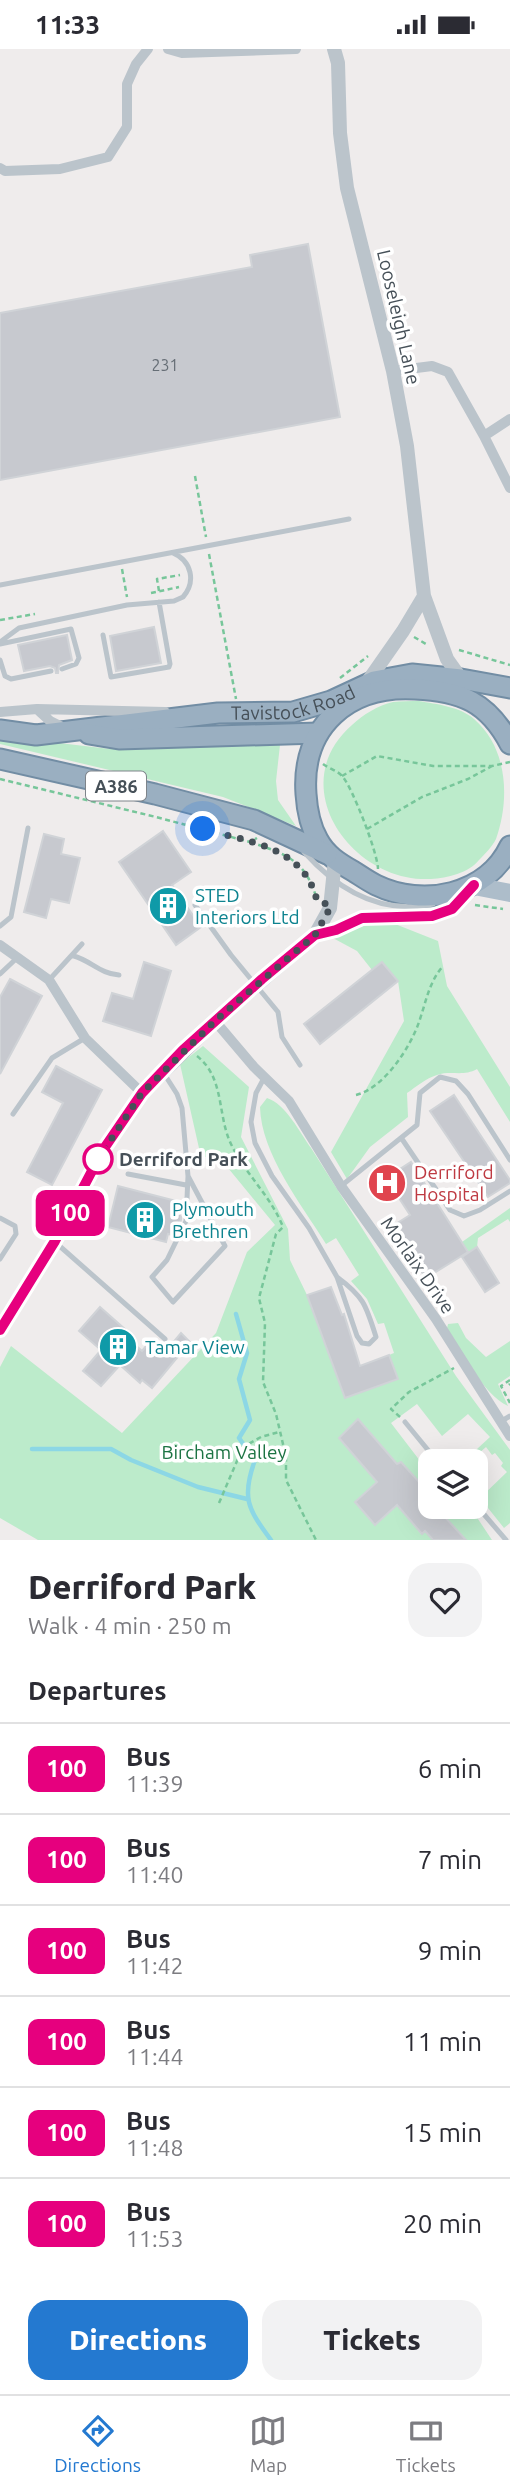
<!DOCTYPE html>
<html lang="en">
<head>
<meta charset="utf-8">
<style>
	body { margin:0; font-family:Ubuntu,sans-serif; background:#f2f2f3; color:#2b2b33; height:100vh; display:flex; flex-direction:column; font-size:26px; white-space:nowrap }
	* { box-sizing:border-box; margin:0 }
	p { font-size:23px; color:#7c7c81 }
	.icon { flex:none; width:38px; height:38px; fill:none; stroke:currentColor; stroke-width:2; stroke-linecap:round; stroke-linejoin:round }
	.map { position:relative; height:1491px; overflow:hidden }
	.sheet { display:flex; flex-direction:column; background:#fff; flex:1 }
	.sheet>* { flex:none }
	.badge { padding:0 14px; border-radius:10px; font-size:24px; line-height:46px }
	.tools { position:absolute; left:418px; top:1400px; display:grid; gap:14px }
	.tools a { display:grid; place-items:center; width:70px; height:70px; border-radius:14px; background:#fff; box-shadow:0 7px 28px #0002; font-size:35px }
	.you { position:absolute; width:35px; height:35px; margin:-18px; border:5px solid #fff; border-radius:50%; background:#1a73e8; box-shadow:0 0 0 10px #1a73e833 }
	.map>.badge { position:absolute; translate:-50% -50%; box-shadow:0 0 0 4px #fff }
	h2 { padding:0 28px; font-size:26px; line-height:63px }
	.round { display:grid; place-items:center; flex:none; width:74px; height:74px; border-radius:21px; background:#f2f2f3 }
	.headline { display:flex; align-items:center; justify-content:space-between; height:119px; padding:0 28px }
	h1 { font-size:33px; font-weight:800; line-height:52px }
	.primary-button { display:flex; gap:14px; margin-top:auto; padding:14px 28px }
	.primary-button a { flex:1; height:80px; border-radius:21px; background:#2479d0; color:#fff; font-size:28px; font-weight:800; line-height:80px; text-align:center }
	.primary-button a+a { background:#f2f2f3; color:#2b2b33 }
	ul { padding:0; list-style:none }
	li { display:flex; align-items:center; gap:21px; height:91px; padding:0 28px; border-top:2px solid #e1e1e2 }
	li div { flex:1 }
	li b { display:block; font-size:26px }
	li em { font-style:normal }
	li .badge { min-width:77px; font-weight:700; text-align:center }
	.status { display:flex; justify-content:space-between; align-items:center; height:49px; padding:0 35px; background:#fff; direction:ltr }
	.status svg { height:19px; fill:currentColor }
	.menu { display:flex; justify-content:space-around; align-items:center; height:98px; border-top:2px solid #e1e1e2; background:#fff; font-size:19px; color:#7c7c81 }
	.menu a { display:grid; justify-items:center; gap:4px }
	.menu .current { color:#2479d0 }
	.map>svg:first-child { display:block }
</style>
</head>
<body>
<div class="status"><b>11:33</b><svg viewBox="0 0 49 12"><path d="M0 12V9h3v3zM5 12V6h3v6zM10 12V3h3v9zM15 12V0h3v12zM26 1h20v11H26zM47 4h2v5h-2z"/></svg></div>
<div class="map">
<svg width="510" height="1491" viewBox="0 0 510 1491">
	<rect width="100%" height="100%" fill="#efecec"/>
	<path fill="#bcebcb" d="M419 652C436 655 461 658 474 670 508 699 510 751 496 790 492 798 485 805 479 811 469 824 447 829 431 830 351 834 283 736 352 676 363 666 378 656 393 653 401 652 411 652 419 652Z
		M0 687 110 700 280 696 276 732 278 751 296 777 223 748 0 695Z
		M390 873 438 892 447 937 510 1038V1073L477 1020C463 1028 451 1021 437 1026 426 1029 416 1038 407 1044L408 1068 370 1098 347 1130 331 1103 404 972 398 932 382 913 372 921 357 902 331 888 366 876Z
		M203 997 249 1038 241 1088 288 1180 290 1211 307 1246 345 1349 398 1330 389 1306 394 1304 384 1274 378 1275 367 1250 351 1232 359 1226 336 1189 326 1195C302 1156 261 1105 260 1058L267 1049C286 1055 300 1084 311 1099L456 1327 510 1401V1474L504 1479 480 1449 507 1423 501 1417 503 1414 495 1404 492 1406 486 1398 470 1412H464L490 1388 468 1365 442 1387 417 1355 391 1374 427 1421 430 1419V1444L419 1455 410 1445 420 1433 401 1413 397 1415 339 1389 377 1433 356 1453 374 1475 404 1451 406 1467 421 1485 425 1482 433 1491H38L0 1469V1318L11 1297 122 1384 216 1284 247 1203 275 1176 219 1108H201L180 1015Z
		M510 1159V1173L508 1170 478 1189 477 1198 469 1203 462 1193Z
		M458 1274 466 1289 486 1308 510 1292V1327L498 1335 508 1357C483 1345 462 1303 447 1279L448 1275Z
		M451 1458H470L492 1491H466L452 1475 438 1486 431 1477Z"/>
	<g fill="none" stroke-linecap="round" stroke-linejoin="round">
		<path stroke="#8cd7e5" stroke-width="4.5" d="M236 1265 247 1304 239 1330 250 1371 239 1389 255 1411C241 1449 248 1460 271 1491
			M32 1400H111L131 1411 198 1438 247 1450"/>
	</g>
	<path fill="#c7c9cf" stroke="#d0d3d7" stroke-width="2" d="M308 195 340 368 0 431V264L252 218 250 206Z
		M154 578 161 614 116 622 110 587Z
		M67 586 72 611 59 616 58 624H56L55 619 50 617 24 622 18 596Z
		M163 782 191 823 172 836 201 878 176 896 119 813Z
		M44 785 64 790 61 805 80 809 69 854 51 850 46 869 24 863Z
		M144 913 171 922 151 987 103 972 112 944 133 950Z
		M382 913 398 932 320 995 304 975Z
		M10 930 42 947 0 1025V948Z
		M56 1017 102 1041 52 1136 27 1123 63 1054 42 1043Z
		M454 1046 510 1131V1134L488 1148 430 1062Z
		M411 1113 468 1203 426 1229 391 1178 410 1166 386 1129Z
		M118 1137 176 1152 173 1161 181 1163V1171L173 1186 168 1185 166 1193 108 1178Z
		M477 1198 499 1234 485 1243 462 1208Z
		M331 1238 342 1266 344 1265 360 1317 389 1306 398 1330 345 1349 307 1246Z
		M100 1258 127 1282 124 1286 142 1302 147 1296 161 1308 181 1284 190 1293 152 1339 142 1331 140 1334 120 1316 101 1337 83 1322 101 1301 79 1282Z
		M358 1370 397 1415 401 1413 430 1445V1458H451L443 1466 466 1491H433L425 1482 422 1485 397 1456 375 1476 355 1453 377 1433 339 1389Z"/>
	<g fill="none" stroke-linecap="round" stroke-linejoin="round">
		<g stroke="#728da4" stroke-width="23">
			<g id="trunk">
				<path id="s1" d="M0 681 36 686 218 664 293 663 331 652 374 632 412 625 461 630 510 639"/>
				<path d="M89 685 119 690 318 684"/>
				<path d="M510 695C488 653 461 642 415 640 349 636 301 677 306 745 307 761 310 777 318 791 326 806 339 814 353 822 361 827 368 832 376 836 423 859 487 846 510 797"/>
				<path d="M0 710 155 745 254 771 327 805"/>
			</g>
		</g>
		<path stroke="#77c69a" stroke-width="2.5" stroke-dasharray="5 3.5" stroke-linecap="butt" d="M195 427 206 488
			M209 505 236 650
			M122 520 127 548
			M159 542 157 530 180 526
			M151 544 179 538
			M0 571 35 565
			M414 588 426 595
			M459 601 510 616
			M340 629 368 607
			M323 715C328 719 338 722 342 727 352 737 378 805 378 820
			M342 727 377 707 433 717H492L510 713
			M0 730 156 768 250 793 257 789
			M367 780 422 748 468 730 492 717
			M250 793C286 805 306 811 317 851
			M475 856 503 860
			M197 1007C225 1029 217 1066 231 1095 245 1125 271 1147 283 1178L276 1185 259 1249 265 1274 263 1333 276 1365 286 1408V1431L316 1491
			M356 1046C384 1039 410 999 419 973 426 953 429 933 443 917
			M510 1331 501 1337 510 1354
			M509 1336 510 1335
			M400 1368 391 1360 409 1343 454 1319
			M219 1454 243 1398 261 1388 279 1383"/>
		<path stroke="#bbc4cb" stroke-width="5" d="M0 536 349 470
			M103 586 111 628 169 618 170 615 159 553
			M0 593 19 579 127 556 174 552 183 548C196 533 192 512 173 504
			M0 595 71 580 79 609 76 615 62 620
			M0 611 5 627 11 630 51 622
			M304 803C338 841 381 866 433 855
			M195 856 231 906 278 963 282 988 300 1016
			M0 877 11 868 28 779
			M74 907C91 912 101 925 119 926
			M0 925 18 908
			M49 931 82 895
			M163 1023 177 1045 182 1059 188 1127 225 1197 173 1253 152 1228 167 1211 186 1172 188 1127
			M264 1029 256 1044 251 1073 255 1094 272 1127 309 1179 337 1228 357 1287 362 1294 369 1295 376 1288C366 1256 364 1248 337 1228
			M13 1065 52 1009 85 989
			M402 1090 450 1161 464 1167 480 1161 510 1142
			M128 1125 186 1136
			M341 1137 417 1076 420 1044 440 1028 456 1032 468 1045 510 1111
			M0 1169 15 1177 16 1185 0 1210
			M55 1193 165 1290
			M405 1373 437 1412
			M500 1373 510 1367
			M476 1456 506 1491"/>
		<path stroke="#bbc4cb" stroke-width="10" d="M168 0 182 4 296 0
			M0 119 5 122 60 120 108 108 127 78V35L136 15 148 0
			M393 322 432 317 448 323 484 387 510 439
			M484 387 510 370
			M37 660 50 672 66 680
			M0 663 37 660 165 663
			M0 896 49 931 85 989 142 1044
			M215 972 254 1018 289 1052 341 1137 436 1270 510 1387"/>
		<path stroke="#bbc4cb" stroke-width="14" d="M334 0 338 14 340 84 347 139 393 322 407 397 424 547 447 610 464 634
			M366 635 403 582 424 547
			M315 886 336 881 362 869 432 867 452 860 473 838
			M0 1281 55 1192 103 1101 142 1044 215 972 315 886 330 859 335 811"/>
		<path stroke="#adbdca" stroke-width="18" d="M474 837 510 844"/>
		<use href="#trunk" stroke="#9aafc1" stroke-width="19"/>
	</g>
	<g fill="none" stroke-linecap="round" stroke-linejoin="round">
		<g stroke="#fff" stroke-width="16">
			<path id="line" d="M0 1281 55 1192 103 1101 142 1044 183 1001 262 930 315 886 336 881 362 869 432 867 452 860 474 836"/>
		</g>
		<use href="#line" stroke="#e6007e" stroke-width="10"/>
		<path stroke="#465058" stroke-width="7" stroke-dasharray="0 12.6" d="M98 1110 142 1044 215 972 315 886 330 859V856L317 852C304 797 249 793 203 780"/>
	</g>
	<defs>
		<g id="building-disc" transform="scale(2.0125)"><circle r="9.5" fill="#0f9aa8" stroke="#fff"/><path d="M-4-6H4V6H1V3H-1V6H-4ZM-2.5-4.3h1.7v1.8h-1.7ZM.8-4.3h1.7v1.8H.8ZM-2.5-1h1.7V.8h-1.7ZM.8-1h1.7V.8H.8Z" fill="#fff"/></g>
		<g id="hospital-disc" transform="scale(2.0125)"><circle r="9.5" fill="#e0444e" stroke="#fff"/><path d="M-5-5h3v3.5h4V-5h3V5h-3V1.5h-4V5h-3Z" fill="#fff"/></g>
	</defs>
	<g fill-rule="evenodd">
		<use href="#building-disc" x="168" y="857"/>
		<use href="#hospital-disc" x="387" y="1134"/>
		<use href="#building-disc" x="145" y="1171"/>
		<use href="#building-disc" x="118" y="1298"/>
	</g>
	<circle fill="#fff" stroke="#e6007e" stroke-width="3.5" cx="98" cy="1110" r="14"/>
	<g text-anchor="middle" dominant-baseline="central" stroke-width="7" stroke-linejoin="round" paint-order="stroke">
		<g font-size="16" fill="#666e76">
			<text x="165" y="316">231</text>
		</g>
		<rect fill="#fff" stroke="#7e848a" stroke-width="2" x="86" y="722.5" width="60" height="29" rx="5"/>
		<g font-size="18" font-weight="bold" fill="#465058">
			<text x="116" y="737">A386</text>
		</g>
		<g font-size="19" fill="#465058" stroke="#fff">
			<text transform="translate(399 268) rotate(77)">Looseleigh Lane</text>
			<text stroke="none"><textPath href="#s1" startOffset="296">Tavistock Road</textPath></text>
			<text transform="translate(418 1216) rotate(55)">Morlaix Drive</text>
		</g>
		<g font-size="19" fill="#0d838f" stroke="#fff" text-anchor="start">
			<text x="195" y="846">STED<tspan x="195" dy="22">Interiors Ltd</tspan></text>
			<text x="172" y="1160">Plymouth<tspan x="172" dy="22">Brethren</tspan></text>
			<text x="145" y="1298">Tamar View</text>
		</g>
		<g font-size="19" font-weight="bold" fill="#465058" stroke="#fff" text-anchor="start">
			<text x="119" y="1110">Derriford Park</text>
		</g>
		<g font-size="19" fill="#be3a42" stroke="#fff" text-anchor="start">
			<text x="414" y="1123">Derriford<tspan x="414" dy="22">Hospital</tspan></text>
		</g>
		<g font-size="19" fill="#1c7343" stroke="#fff">
			<text x="224" y="1403">Bircham Valley</text>
		</g>
	</g>
</svg>
<div class="tools">
<a><svg class="icon" aria-label="layers" viewBox="0 0 24 24"><path d="M12 4l9 5-9 5-9-5zM3 14l9 5 9-5"/></svg></a>
</div>
<div class="you" style="left:203px;top:780px"></div>
<b class="badge" style="left:70px;top:1164px;background:#e6007e;color:#fff">100</b>
</div>
<section class="sheet">
<div class="headline"><div><h1>Derriford Park</h1><p>Walk · 4 min · 250 m</p></div><a class="round"><svg class="icon" aria-label="heart" viewBox="0 0 24 24"><path d="M12 20l-8-8c-3-5 5-10 8-4 3-6 11-1 8 4z"/></svg></a></div>
<h2>Departures</h2>
<ul>
<li><span class="badge" style="background:#e6007e;color:#fff">100</span><div><b>Bus</b><p>11:39</p></div><em>6 min</em></li>
<li><span class="badge" style="background:#e6007e;color:#fff">100</span><div><b>Bus</b><p>11:40</p></div><em>7 min</em></li>
<li><span class="badge" style="background:#e6007e;color:#fff">100</span><div><b>Bus</b><p>11:42</p></div><em>9 min</em></li>
<li><span class="badge" style="background:#e6007e;color:#fff">100</span><div><b>Bus</b><p>11:44</p></div><em>11 min</em></li>
<li><span class="badge" style="background:#e6007e;color:#fff">100</span><div><b>Bus</b><p>11:48</p></div><em>15 min</em></li>
<li><span class="badge" style="background:#e6007e;color:#fff">100</span><div><b>Bus</b><p>11:53</p></div><em>20 min</em></li>
</ul>
<div class="primary-button"><a>Directions</a><a>Tickets</a></div>
</section>
<nav class="menu">
<a class="current"><svg class="icon" aria-label="directions" viewBox="0 0 24 24"><path d="M12 3l9 9-9 9-9-9zM9 14v-3h6M13 9l2 2-2 2"/></svg>Directions</a>
<a><svg class="icon" aria-label="map" viewBox="0 0 24 24"><path d="M3 6l6-2 6 2 6-2v14l-6 2-6-2-6 2zM9 4v14M15 6v14"/></svg>Map</a>
<a><svg class="icon" aria-label="tickets" viewBox="0 0 24 24"><path d="M3 7h18v10H3zM15 7v10"/></svg>Tickets</a>
</nav>
</body>
</html>
